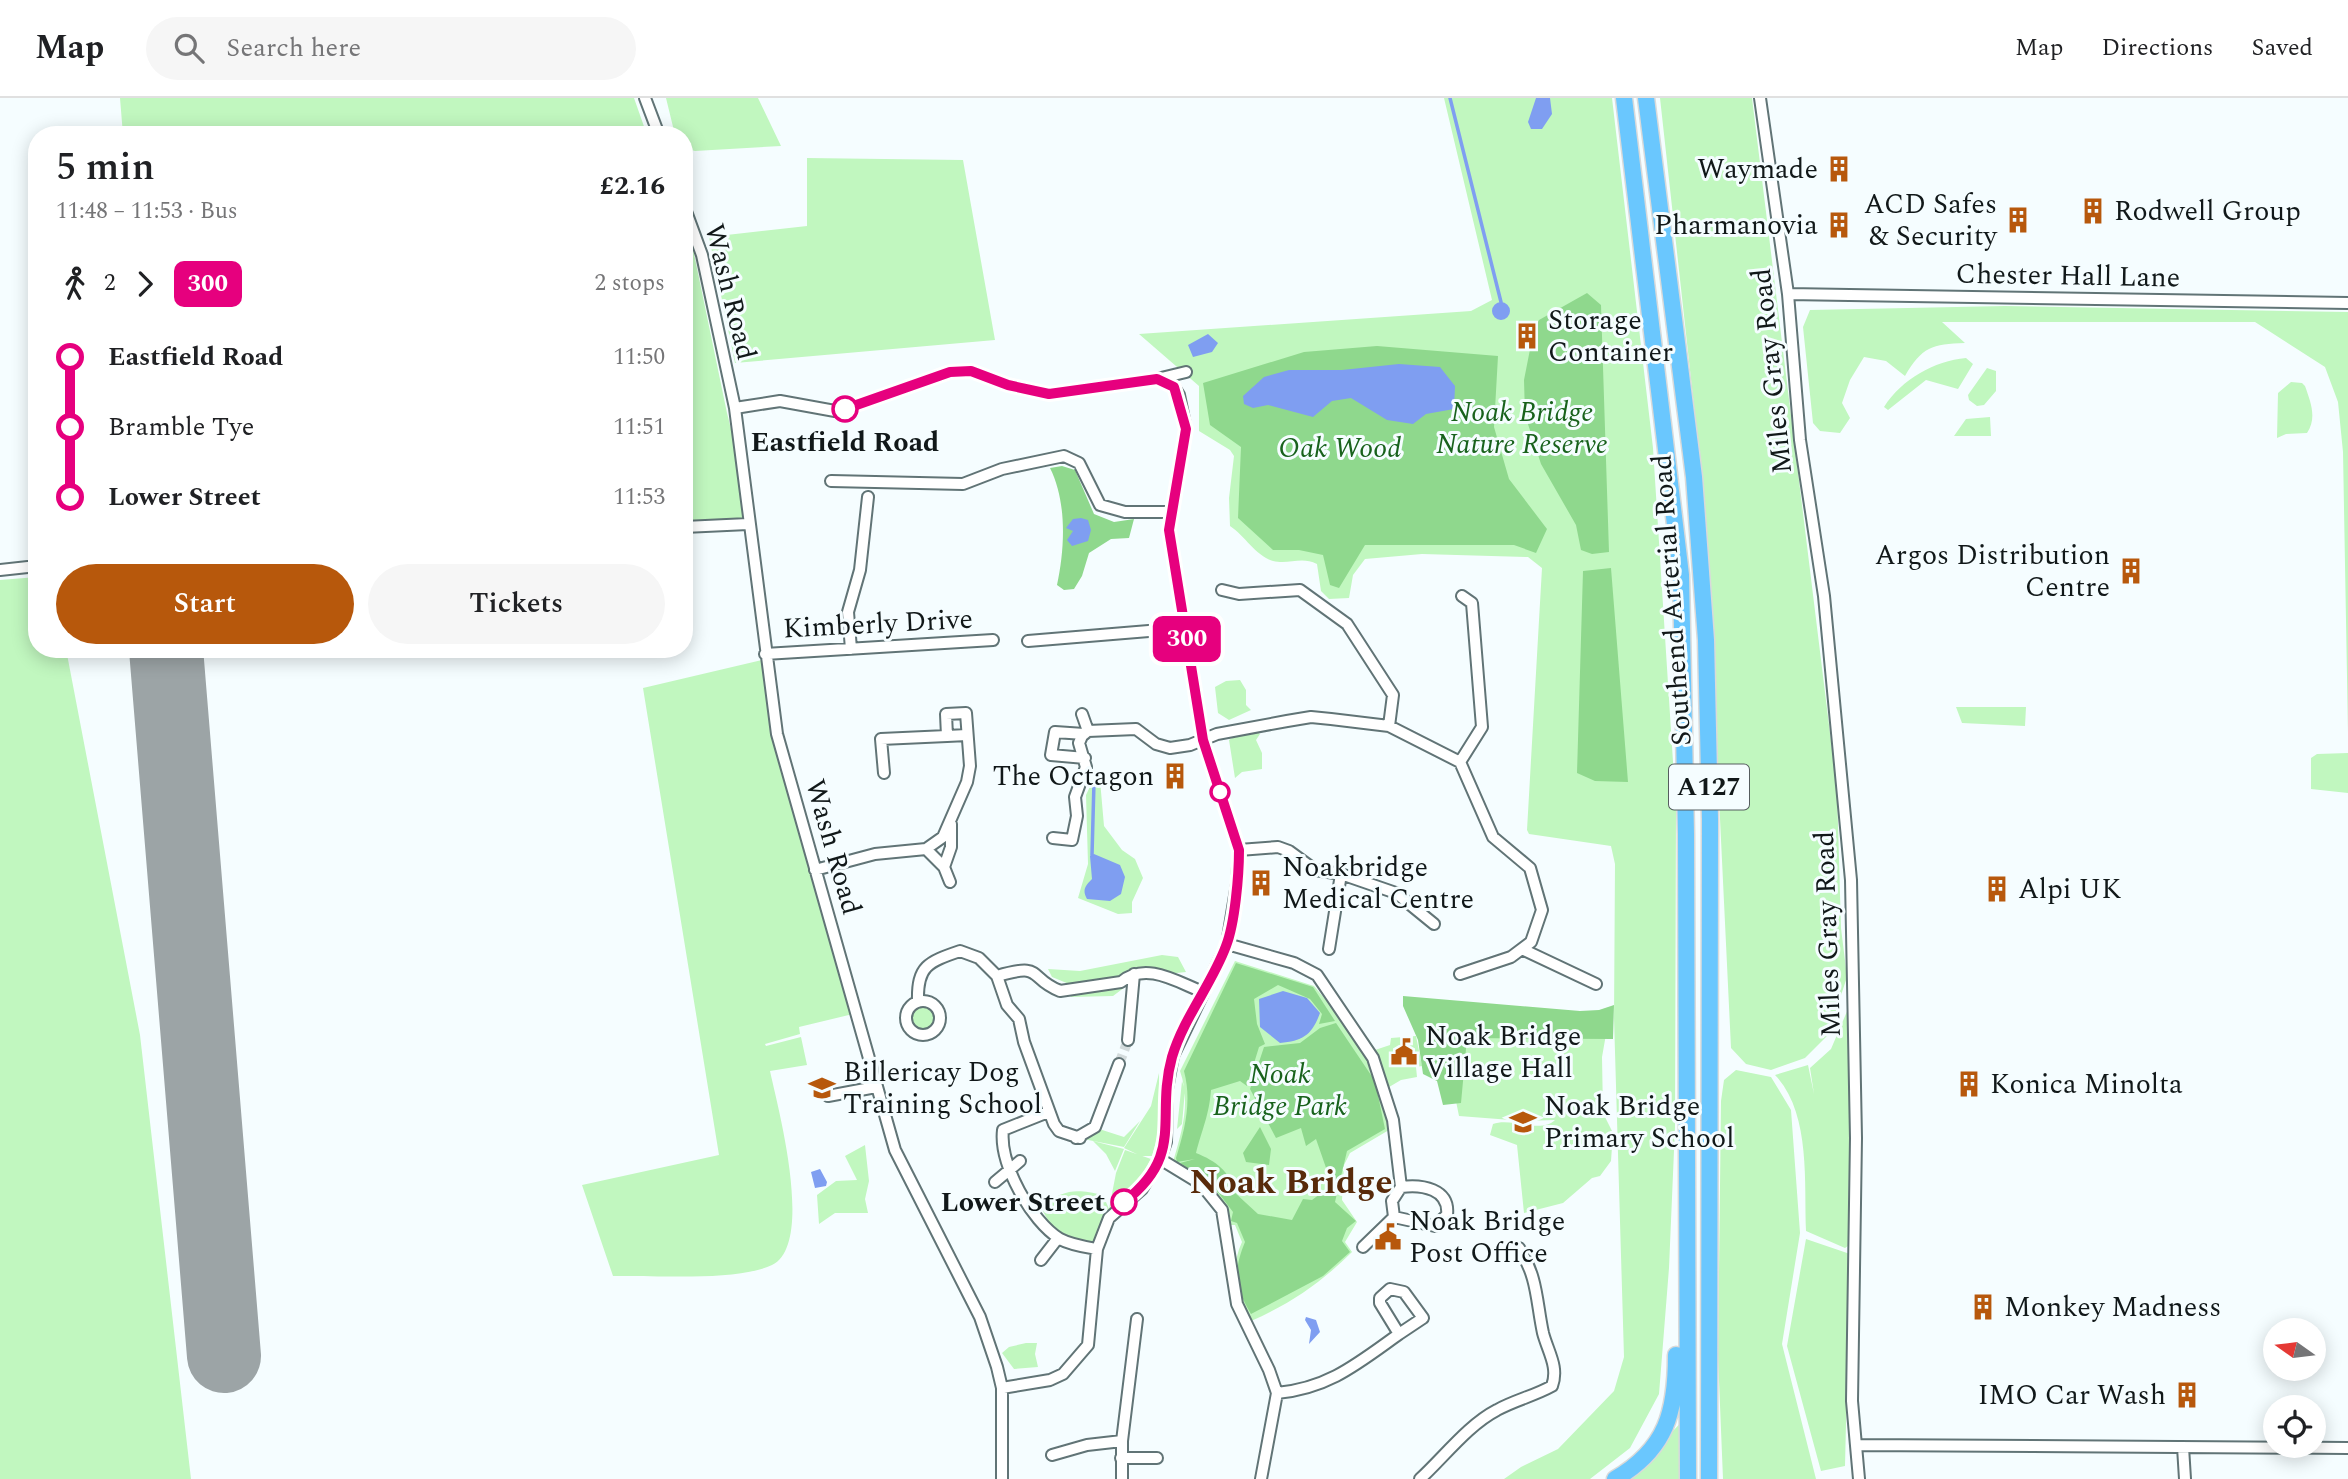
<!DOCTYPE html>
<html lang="en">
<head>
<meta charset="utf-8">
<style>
	body { margin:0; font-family:Spectral,serif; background:#f6f6f6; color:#202124; height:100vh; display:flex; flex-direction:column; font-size:26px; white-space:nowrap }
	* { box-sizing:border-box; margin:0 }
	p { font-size:23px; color:#757577 }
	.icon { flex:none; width:38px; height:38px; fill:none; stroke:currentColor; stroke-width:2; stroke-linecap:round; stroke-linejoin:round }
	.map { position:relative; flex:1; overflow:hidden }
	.details { position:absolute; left:28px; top:28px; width:665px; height:532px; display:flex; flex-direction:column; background:#fff; border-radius:28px; box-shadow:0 4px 18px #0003 }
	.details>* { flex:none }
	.badge { padding:0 14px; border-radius:10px; font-size:24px; line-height:46px }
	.needle { width:46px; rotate:284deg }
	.buttons { position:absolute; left:2263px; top:1220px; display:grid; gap:14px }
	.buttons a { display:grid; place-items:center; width:63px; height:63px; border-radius:50%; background:#fff; box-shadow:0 4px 18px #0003; font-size:35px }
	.map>.badge { position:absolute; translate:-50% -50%; box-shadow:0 0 0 4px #fff }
	.legs { display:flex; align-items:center; gap:10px; height:77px; padding:0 28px; font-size:23px }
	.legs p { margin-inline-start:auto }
	.overview { display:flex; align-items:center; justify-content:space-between; height:119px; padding:0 28px }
	h1 { font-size:38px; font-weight:600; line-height:52px }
	.button { display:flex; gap:14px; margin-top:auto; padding:14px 28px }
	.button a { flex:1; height:80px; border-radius:42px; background:#b7580c; color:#fff; font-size:28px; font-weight:600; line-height:80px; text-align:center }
	.button a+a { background:#f6f6f6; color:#202124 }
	ul { padding:0 28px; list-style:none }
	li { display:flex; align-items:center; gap:24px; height:70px; font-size:26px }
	li i { display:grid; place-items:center; width:10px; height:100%; margin:0 9px; background:currentColor }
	li i::after { content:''; width:18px; height:18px; margin:-9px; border:5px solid; border-radius:50%; background:#fff }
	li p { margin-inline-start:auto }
	li:first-child i { background:linear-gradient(#0000 50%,currentColor 0) }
	li:last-child i { background:linear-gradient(currentColor 50%,#0000 0) }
	header { display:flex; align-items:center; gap:42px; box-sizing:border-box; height:98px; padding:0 35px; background:#fff; border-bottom:2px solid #e0e0e0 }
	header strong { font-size:33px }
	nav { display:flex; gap:38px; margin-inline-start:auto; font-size:24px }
	.search { width:490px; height:63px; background:#f6f6f6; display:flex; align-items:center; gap:18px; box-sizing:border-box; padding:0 24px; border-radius:38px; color:#757577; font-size:26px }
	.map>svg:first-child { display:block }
</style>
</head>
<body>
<header>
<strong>Map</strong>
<div class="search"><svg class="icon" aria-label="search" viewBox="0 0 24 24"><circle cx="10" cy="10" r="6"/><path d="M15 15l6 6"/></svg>Search here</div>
<nav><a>Map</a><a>Directions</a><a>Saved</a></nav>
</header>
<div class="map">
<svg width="2348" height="1381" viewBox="0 0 2348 1381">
	<rect width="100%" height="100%" fill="#f5fdff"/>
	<path fill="#c1f7bf" d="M120 0H634L647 37H123Z
		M666 0H758L781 48 695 53 684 50V37H675Z
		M1444 0H1612L1653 350 1676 711 1675 1029 1669 1170 1659 1296 1630 1350 1590 1381H1504L1521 1369 1558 1351 1614 1293 1624 1259 1614 920 1615 766 1611 748 1529 736 1527 732 1542 470 1528 459 1422 456 1365 461 1353 477 1349 500 1329 501 1321 493 1317 466C1301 458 1289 467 1273 463 1256 458 1245 438 1230 428L1229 400 1234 358 1230 352 1199 333V288L1139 236 1471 213 1492 202Z
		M1660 0H1752L1837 692 1841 830 1847 879 1828 937 1805 960 1771 972 1746 966 1731 950 1705 408Z
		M807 60 963 62 995 242 735 265 709 139 807 128Z
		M684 131 693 151 727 315 743 379 748 426 684 429Z
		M2005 208 2348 214V635L2343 354 2338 304 2325 269 2255 224H1942L1965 245C1932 246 1922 249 1905 278L1886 263 1864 259 1850 282 1842 305 1850 320 1840 335 1820 333 1813 325 1803 229 1810 212Z
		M1966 260 1973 266 1958 291 1926 282 1888 312 1884 309C1902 281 1934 263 1966 260Z
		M1987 270 1996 273V293L1984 307 1977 308 1969 302 1968 297Z
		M2291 284 2302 285 2305 288C2311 305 2317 320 2307 335L2286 336 2277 340 2278 295Z
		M1990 319 1991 338H1954L1966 321Z
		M37 479V551H66L140 937 191 1381H0V482Z
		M762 562 853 916 799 929 800 936 765 946 766 948 801 939 807 967 770 973C778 1010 815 1146 772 1167 736 1184 655 1177 613 1178L582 1087 719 1057 643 590Z
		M1240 582 1246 592V607L1251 612 1229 622 1218 615 1215 589 1226 583Z
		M1956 609H2026L2025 628 1962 625Z
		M1256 633 1260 636 1256 642 1262 655V671L1242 674 1235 680 1229 642 1236 637Z
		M2348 655V695L2311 691V660L2317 656Z
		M1095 678 1100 682 1104 728 1122 752 1135 761 1143 780 1132 804V815L1118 816 1078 800 1088 766 1086 697Z
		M1162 857 1178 859 1186 874 1069 886 1052 879 1048 871 1080 873Z
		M1235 863 1314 888 1359 941 1368 940 1375 952 1390 947 1391 940 1416 938 1422 968 1416 969 1417 979 1401 982 1384 992 1389 1032 1350 1055 1344 1067 1342 1102 1357 1124 1345 1144 1352 1154C1322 1184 1290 1206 1251 1223 1237 1196 1229 1172 1242 1144L1235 1127H1228C1231 1095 1197 1080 1173 1064 1182 1033 1191 1005 1180 973Z
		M1094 889H1125L1113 898 1071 899 1068 895Z
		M906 920a17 17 0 1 1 34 0a17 17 0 1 1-34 0Z
		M1851 904 1848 1148 1845 1150 1806 1133C1804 1084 1811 1015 1775 977L1808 967 1814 996 1810 970 1831 951Z
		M1608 925 1602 959 1603 1015 1613 1035 1611 1063 1600 1078 1592 1080 1563 1105 1524 1115 1517 1047 1490 1037 1493 1026C1511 1019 1541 1036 1555 1022L1524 1023 1459 1018 1443 939Z
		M1736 972 1771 979 1791 1012 1800 1135 1782 1246 1816 1381H1723L1718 1258 1721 1003 1724 982Z
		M1159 975V1033L1152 1058H1141L1124 1050 1151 1008Z
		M1182 983 1185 992 1182 1026 1177 1031Z
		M1140 1023 1124 1049 1078 1040 1096 1030 1124 1039Z
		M1093 1043 1124 1051 1115 1073 1106 1056Z
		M865 1047 869 1083 865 1101 868 1115H835L819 1126 817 1097 836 1083 857 1082 845 1058Z
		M1125 1052 1151 1061 1136 1088 1120 1100 1096 1147 1055 1135 1040 1108C1065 1092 1074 1090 1103 1097L1109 1111 1116 1075Z
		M1806 1141 1850 1156 1845 1368 1821 1373 1787 1248Z
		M1026 1245H1037L1035 1256 1038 1269 1014 1271 1002 1255 1009 1249Z
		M1687 1318 1684 1381H1628Z"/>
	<path fill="#8fd88d" d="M1587 195 1601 207 1609 454 1592 456 1581 452 1576 427 1541 366 1525 317 1524 282 1534 231 1539 222Z
		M1377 248 1498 258 1494 329 1509 381 1547 431 1536 455 1514 447H1365L1339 490 1330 487 1323 457 1299 452H1273L1238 420 1241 349 1210 327 1203 285 1304 254Z
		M1062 368 1075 372 1094 416 1114 424 1134 421 1129 440 1111 441 1089 455 1082 478 1074 491 1064 492 1057 487C1065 450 1067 404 1050 370Z
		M1611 470 1628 684 1595 683 1577 675 1583 473Z
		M1236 865 1313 889 1335 923 1319 926 1322 916 1310 901 1278 887 1254 901 1257 926 1265 946 1259 949 1247 988 1240 983 1211 992C1209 1018 1202 1031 1196 1055 1216 1063 1231 1074 1233 1093L1258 1116 1292 1122 1303 1101 1312 1102 1332 1087 1316 1041 1306 1048 1301 1030 1276 1040 1250 991 1264 949 1300 945 1320 930 1336 925 1375 983 1385 1031 1347 1053 1335 1104 1356 1123 1347 1130 1342 1143 1350 1154 1323 1178 1251 1216C1235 1189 1233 1173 1245 1144L1237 1125 1231 1123 1233 1114 1211 1085 1180 1065 1195 1061 1177 1064 1176 1060C1185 1031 1192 1003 1184 973Z
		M1403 898 1580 913 1599 912 1614 907 1613 941 1467 940 1461 1005 1443 1007 1437 983 1423 976 1418 942 1403 908Z
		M1260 1029 1271 1051 1269 1067 1246 1064 1243 1055Z"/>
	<path fill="#7f9ef1" d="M1536 0H1550L1552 16 1542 31H1531L1528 24Z
		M1492 213a9 9 0 1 1 18 0a9 9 0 1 1-18 0Z
		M1208 236 1218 245 1212 254 1193 259 1188 247Z
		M1399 266 1440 269 1455 288 1454 311 1426 316 1413 326 1387 322 1351 300 1332 303 1313 319 1268 307 1253 310 1244 306 1243 298 1264 279 1289 272H1342Z
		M1081 420 1088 422 1091 432 1088 443 1072 448 1067 442 1073 433 1066 430 1073 421Z
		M1094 756 1120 767 1125 779 1121 796 1110 803 1087 801C1082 792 1085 788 1092 781L1090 758Z
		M1283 893 1307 900 1320 915C1312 937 1303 943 1280 945L1260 929 1259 901Z
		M820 1071 827 1084 826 1088 815 1090 811 1074Z
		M1306 1219 1316 1222 1320 1234 1309 1246 1311 1232 1305 1222Z"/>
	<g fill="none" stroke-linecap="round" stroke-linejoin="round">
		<path stroke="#7f9ef1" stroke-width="3.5" d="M1450 0 1501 204
			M1092 757 1094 684"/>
		<path stroke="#9ca4a6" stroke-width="74" d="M166 551 224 1258"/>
		<path stroke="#d3dbdc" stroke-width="10" stroke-dasharray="10 5" stroke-linecap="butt" d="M1119 966 1128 942"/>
		<g stroke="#617476" stroke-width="14">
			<path id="minor" d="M645 0 659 37
				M1760 0 1788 196 1800 342 1824 498 1851 782 1856 1040 1852 1303 1859 1381
				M684 108 702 157 735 310 777 636 895 1052 980 1219 997 1269 1002 1290V1381
				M1788 196 2348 205
				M1157 281 1186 274
				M735 310 780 303 835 313 845 311 950 274 971 273 1008 287 1049 296 1157 281 1174 289 1179 297 1186 331 1169 432 1203 642 1239 752 1237 786 1227 846 1173 958 1167 991 1166 1044 1160 1061 1142 1091 1109 1120 1097 1151 1088 1247 1063 1276 1050 1282 1002 1290
				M831 383 963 386 1002 371 1064 358 1079 365 1100 407 1125 414H1170
				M684 429 748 426
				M0 472 37 468
				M1222 492 1239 496 1300 492 1347 526 1393 597 1389 628
				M1028 543 1185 530
				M851 551 848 514 860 472 868 399
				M765 556 993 542
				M1082 616 1088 633
				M1084 636 1055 634 1051 657 1085 660
				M1460 664 1482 629 1472 505 1462 498
				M884 675 881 641 947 638
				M1053 740 1072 742 1077 718 1075 699 1086 669 1079 645 1082 638 1088 633 1136 631 1156 646 1170 650 1190 647 1217 636 1287 623 1311 619 1331 621 1389 628 1460 664 1493 739 1530 770 1542 812 1531 844 1511 859 1460 876
				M926 751 944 769 951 749V726
				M1239 752 1278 749 1289 753 1315 772 1341 776 1329 851
				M944 769 950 784
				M815 772 875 756 926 751 943 739 967 684 970 668 966 615 946 616 947 638 967 637
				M1341 776 1396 795 1434 826
				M1227 846 1294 865 1317 877 1373 960 1393 1022 1401 1089 1392 1103 1394 1119
				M1522 851 1596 886
				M918 903C917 868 928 864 960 853L979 860 997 878
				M906 920a17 17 0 1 1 34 0a17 17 0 1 1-34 0Z
				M1128 942 1134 876
				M828 998 876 989
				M1048 1014 1003 1032C999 1066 1031 1123 1060 1141 1071 1147 1085 1149 1097 1151
				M1076 1040 1095 1029 1119 966
				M1080 1040 1059 1033 1054 1026 1024 944 1019 921 1007 907 997 878C1045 864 1027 880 1060 893L1121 884C1146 863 1177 884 1203 894
				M1160 1061 1201 1086 1222 1112 1237 1206 1269 1272 1277 1295 1261 1381
				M995 1084 1020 1063
				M1394 1119 1435 1128 1447 1117C1450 1091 1422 1086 1401 1089
				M1363 1149 1394 1119
				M1041 1162 1058 1140
				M1277 1295C1329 1290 1357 1266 1399 1236L1380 1205V1200L1390 1191 1404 1194 1423 1220 1399 1236
				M1856 1347 2348 1350
				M2183 1349 2185 1381
				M1052 1357 1087 1347 1122 1343
				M1121 1360H1157
				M1122 1381V1343L1137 1221
				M1420 1381C1444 1359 1468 1327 1497 1312 1515 1302 1534 1298 1552 1288 1559 1269 1548 1254 1543 1235 1536 1202 1538 1180 1519 1150"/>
		</g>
		<g stroke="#d9dada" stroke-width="19">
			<path id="highway" d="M1624 0 1681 477 1686 736 1688 1381
				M1646 0 1694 379 1706 542 1710 721 1709 1381
				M1615 1381C1667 1351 1676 1313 1676 1257"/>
		</g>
		<use href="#minor" stroke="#fff" stroke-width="10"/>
		<use href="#highway" stroke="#6ac7fe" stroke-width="16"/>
	</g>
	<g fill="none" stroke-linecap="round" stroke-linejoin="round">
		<g stroke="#fff" stroke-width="16">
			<path id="line-1" d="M845 311 950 274 971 273 1008 287 1049 296 1157 281 1174 289 1186 331 1169 432 1203 642 1239 752C1239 777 1235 825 1226 848 1212 886 1184 919 1172 959 1155 1020 1186 1056 1124 1104"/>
		</g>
		<use href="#line-1" stroke="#e6007e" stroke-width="10"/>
	</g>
	<defs>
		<g id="building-bare" transform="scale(2.1)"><path d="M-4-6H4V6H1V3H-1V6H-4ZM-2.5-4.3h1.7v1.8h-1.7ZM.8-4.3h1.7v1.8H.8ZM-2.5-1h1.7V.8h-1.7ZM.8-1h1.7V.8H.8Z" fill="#b7580c" stroke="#f5fdff" stroke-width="2.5" paint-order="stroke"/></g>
		<g id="civic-bare" transform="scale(2.1)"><path d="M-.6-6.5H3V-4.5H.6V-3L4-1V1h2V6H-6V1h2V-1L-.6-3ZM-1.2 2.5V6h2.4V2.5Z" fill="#b7580c" stroke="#f5fdff" stroke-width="2.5" paint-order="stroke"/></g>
		<g id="school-bare" transform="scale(2.1)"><path d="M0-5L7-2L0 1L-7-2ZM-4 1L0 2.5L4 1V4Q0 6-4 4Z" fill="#b7580c" stroke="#f5fdff" stroke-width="2.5" paint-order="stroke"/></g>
	</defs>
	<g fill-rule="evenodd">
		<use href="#building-bare" x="1839" y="71"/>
		<use href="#building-bare" x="2093" y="113"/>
		<use href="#building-bare" x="2018" y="122"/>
		<use href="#building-bare" x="1839" y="127"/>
		<use href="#building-bare" x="1527" y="238"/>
		<use href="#building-bare" x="2131" y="473"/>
		<use href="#building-bare" x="1175" y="678"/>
		<use href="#building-bare" x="1261" y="785"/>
		<use href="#building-bare" x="1997" y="791"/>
		<use href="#civic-bare" x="1404" y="954"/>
		<use href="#building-bare" x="1969" y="986"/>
		<use href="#school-bare" x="822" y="990"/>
		<use href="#school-bare" x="1523" y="1024"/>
		<use href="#civic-bare" x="1388" y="1139"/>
		<use href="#building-bare" x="1983" y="1209"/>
		<use href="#building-bare" x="2187" y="1297"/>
	</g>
	<g fill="#fff" stroke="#e6007e" stroke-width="3.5">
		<circle cx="845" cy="311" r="12"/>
		<circle cx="1220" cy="694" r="9"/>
		<circle cx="1124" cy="1104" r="12"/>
	</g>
	<g text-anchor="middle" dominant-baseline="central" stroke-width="6" stroke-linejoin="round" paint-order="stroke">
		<rect fill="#f5fdff" stroke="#555d5e" stroke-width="2" x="1669" y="666.5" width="80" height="45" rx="5"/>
		<g font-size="26" font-weight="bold" fill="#111819">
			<text x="1709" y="689">A127</text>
		</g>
		<g font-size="28" fill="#111819" stroke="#f5fdff" text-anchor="start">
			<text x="1818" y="71" text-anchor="end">Waymade</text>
			<text x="1997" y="106" text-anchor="end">ACD Safes<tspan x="1997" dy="32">&amp; Security</tspan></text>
			<text x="2114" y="113">Rodwell Group</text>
			<text x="1818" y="127" text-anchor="end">Pharmanovia</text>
			<text x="1548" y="222">Storage<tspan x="1548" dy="32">Container</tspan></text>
			<text x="2110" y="457" text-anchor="end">Argos Distribution<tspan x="2110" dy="32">Centre</tspan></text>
			<text x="1154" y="678" text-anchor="end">The Octagon</text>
			<text x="1282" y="769">Noakbridge<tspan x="1282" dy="32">Medical Centre</tspan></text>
			<text x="2018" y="791">Alpi UK</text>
			<text x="1425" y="938">Noak Bridge<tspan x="1425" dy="32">Village Hall</tspan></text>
			<text x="843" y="974">Billericay Dog<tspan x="843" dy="32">Training School</tspan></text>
			<text x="1990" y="986">Konica Minolta</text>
			<text x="1544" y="1008">Noak Bridge<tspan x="1544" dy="32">Primary School</tspan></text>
			<text x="1409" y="1123">Noak Bridge<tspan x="1409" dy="32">Post Office</tspan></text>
			<text x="2004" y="1209">Monkey Madness</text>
			<text x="2166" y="1297" text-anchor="end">IMO Car Wash</text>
		</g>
		<g font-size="28" fill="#111819" stroke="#f5fdff">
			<text transform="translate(2068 178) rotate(1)">Chester Hall Lane</text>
			<text transform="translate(730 194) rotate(76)">Wash Road</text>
			<text transform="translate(1772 273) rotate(-96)">Miles Gray Road</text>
			<text transform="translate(1672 502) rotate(-94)">Southend Arterial Road</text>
			<text transform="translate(878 526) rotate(-3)">Kimberly Drive</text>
			<text transform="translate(833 749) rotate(74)">Wash Road</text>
			<text transform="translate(1828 836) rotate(-92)">Miles Gray Road</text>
		</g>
		<g font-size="28" font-style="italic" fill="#18621c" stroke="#f5fdff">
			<text x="1522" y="314">Noak Bridge<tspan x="1522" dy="32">Nature Reserve</tspan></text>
			<text x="1340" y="350">Oak Wood</text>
			<text x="1280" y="976">Noak<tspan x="1280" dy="32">Bridge Park</tspan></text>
		</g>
		<g font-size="28" font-weight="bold" fill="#111819" stroke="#f5fdff">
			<text x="845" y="344">Eastfield Road</text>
			<text x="1105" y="1104" text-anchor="end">Lower Street</text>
		</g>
		<g font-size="35" font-weight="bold" fill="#582a0a" stroke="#f5fdff">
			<text x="1291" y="1084">Noak Bridge</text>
		</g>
	</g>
</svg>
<div class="buttons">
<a><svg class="needle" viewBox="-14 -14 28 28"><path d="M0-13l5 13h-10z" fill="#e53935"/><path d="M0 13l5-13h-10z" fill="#757577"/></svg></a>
<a><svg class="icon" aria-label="locate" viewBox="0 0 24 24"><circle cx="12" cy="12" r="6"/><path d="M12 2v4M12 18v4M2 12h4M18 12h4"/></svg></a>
</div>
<b class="badge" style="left:1187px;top:541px;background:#e6007e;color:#fff">300</b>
<section class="details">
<div class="overview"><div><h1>5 min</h1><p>11:48 – 11:53 · Bus</p></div><b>£2.16</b></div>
<div class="legs"><svg class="icon" aria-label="walk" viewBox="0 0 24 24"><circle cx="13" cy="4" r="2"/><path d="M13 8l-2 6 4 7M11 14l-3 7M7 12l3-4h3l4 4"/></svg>2<svg class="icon" aria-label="forward" viewBox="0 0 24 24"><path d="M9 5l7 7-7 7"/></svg><b class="badge" style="background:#e6007e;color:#fff">300</b><p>2 stops</p></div>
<ul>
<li><i style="color:#e6007e"></i><b>Eastfield Road</b><p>11:50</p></li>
<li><i style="color:#e6007e"></i><span>Bramble Tye</span><p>11:51</p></li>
<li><i style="color:#e6007e"></i><b>Lower Street</b><p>11:53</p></li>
</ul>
<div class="button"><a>Start</a><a>Tickets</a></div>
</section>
</div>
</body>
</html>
